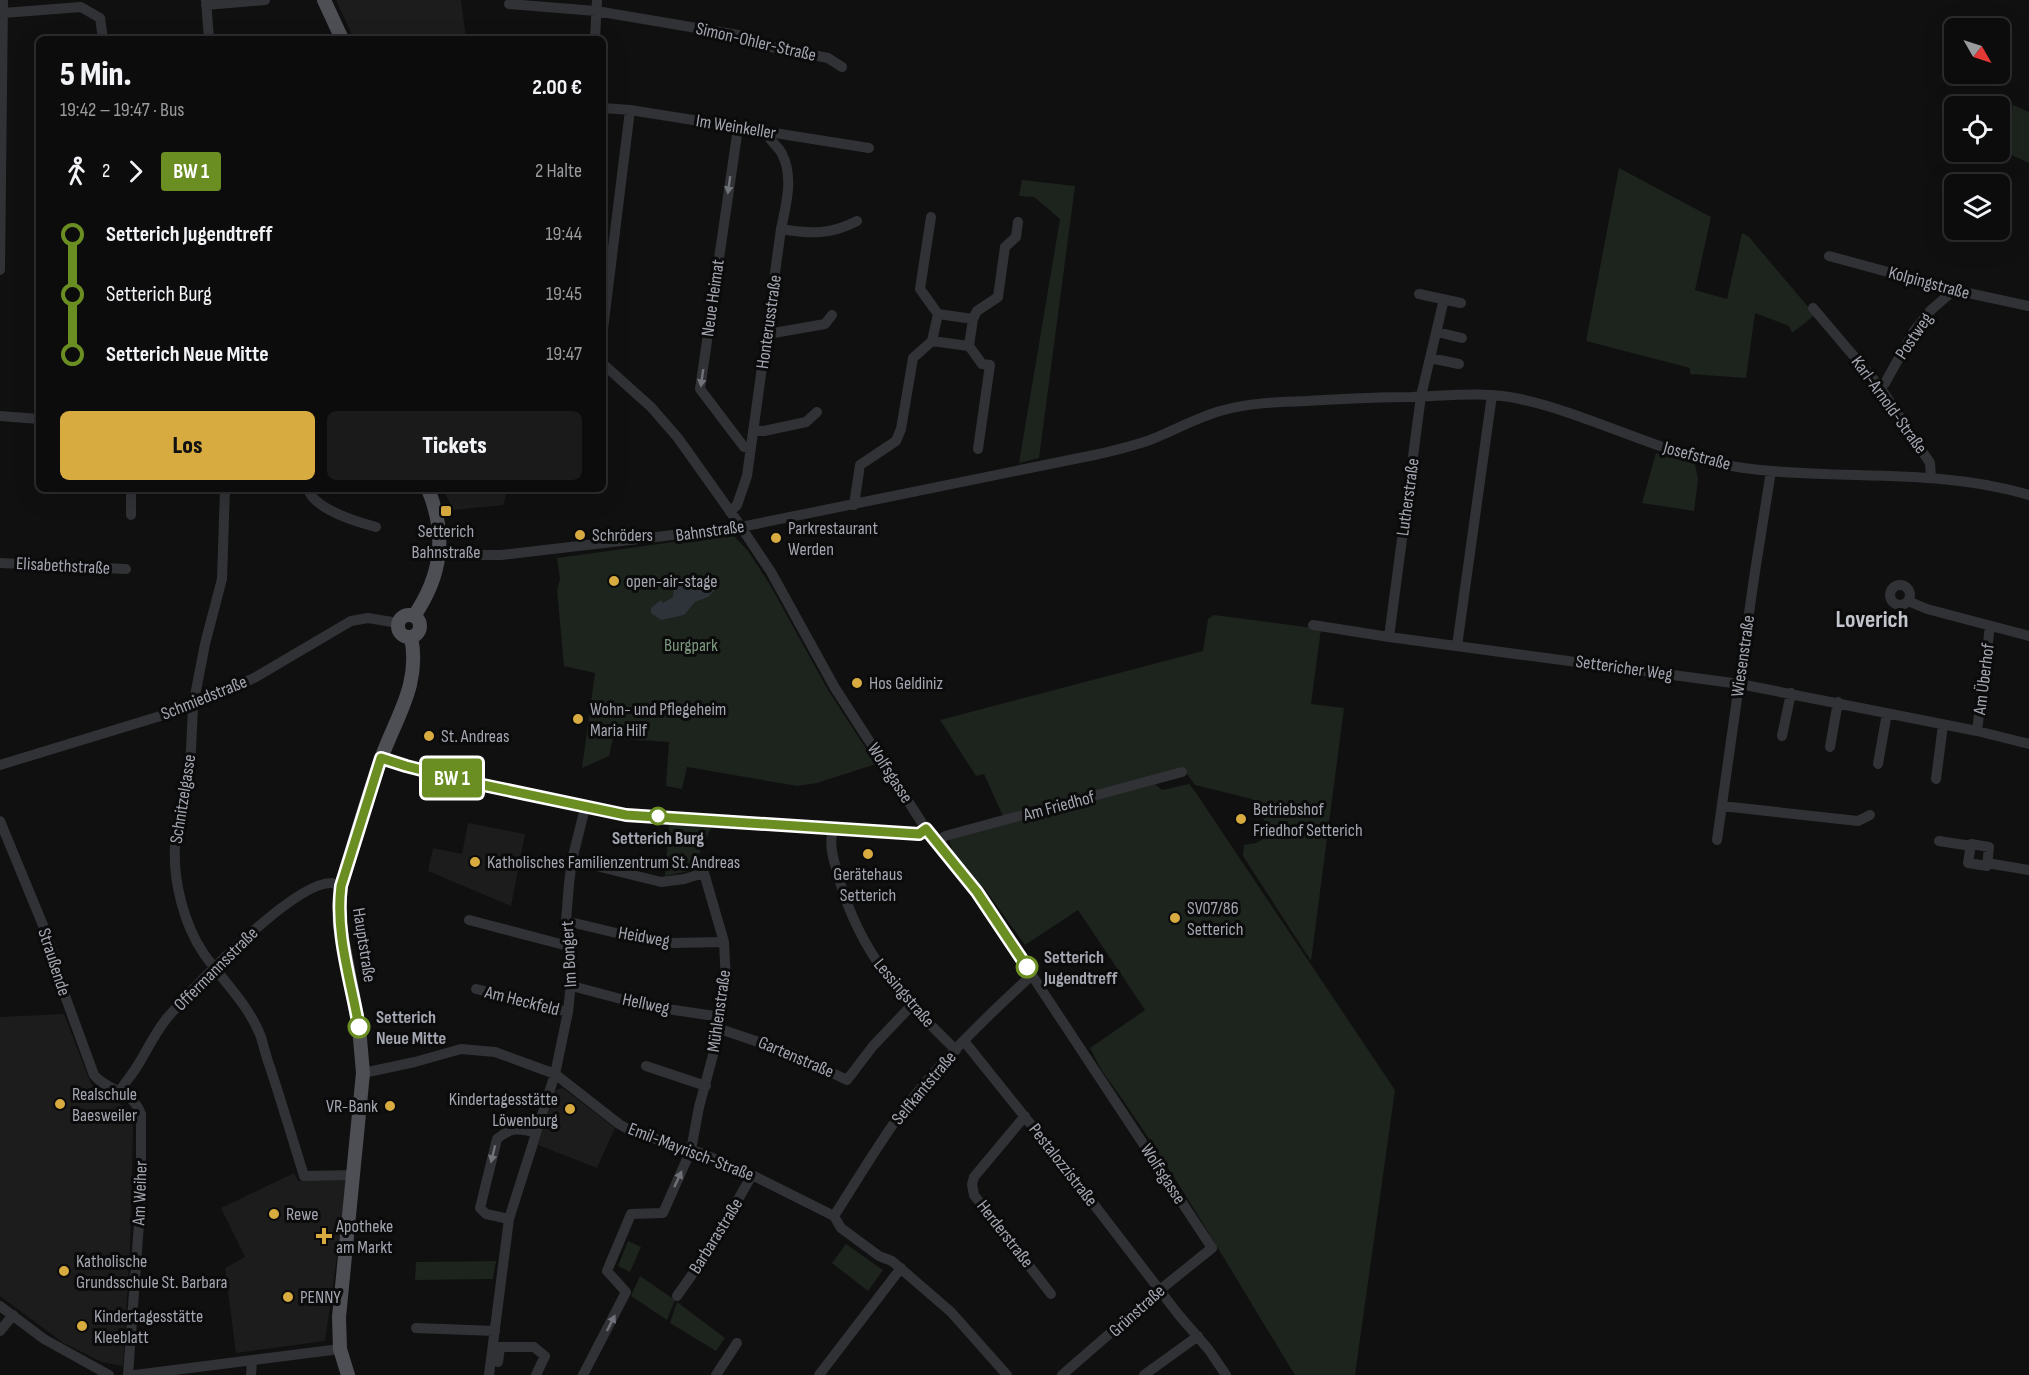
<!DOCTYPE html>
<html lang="de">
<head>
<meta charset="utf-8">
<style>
	body { margin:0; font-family:"Sofia Sans Condensed",sans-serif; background:#1a1a1b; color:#f1f3f6; height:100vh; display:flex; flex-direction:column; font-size:22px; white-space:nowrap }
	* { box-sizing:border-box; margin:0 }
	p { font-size:20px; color:#9a9b9d }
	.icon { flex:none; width:33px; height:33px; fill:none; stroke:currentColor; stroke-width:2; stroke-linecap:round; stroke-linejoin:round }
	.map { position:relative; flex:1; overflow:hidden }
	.details { position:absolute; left:36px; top:36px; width:570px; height:456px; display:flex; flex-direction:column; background:#0c0c0d; border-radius:9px; box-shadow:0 6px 24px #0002,0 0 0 2px #2c2c2e }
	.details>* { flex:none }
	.badge { padding:0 12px; border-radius:4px; font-size:21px; line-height:39px }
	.needle { width:39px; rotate:129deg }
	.buttons { position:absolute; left:1944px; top:18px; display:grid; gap:12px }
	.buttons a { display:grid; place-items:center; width:66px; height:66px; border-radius:9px; background:#0c0c0d; box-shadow:0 6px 24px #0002,0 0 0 2px #2c2c2e; font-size:30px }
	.map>.badge { position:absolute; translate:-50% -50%; box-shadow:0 0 0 3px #fff }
	.legs { display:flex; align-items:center; gap:9px; height:66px; padding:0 24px; font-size:20px }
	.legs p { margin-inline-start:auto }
	.summary { display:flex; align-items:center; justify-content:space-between; height:102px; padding:0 24px }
	h1 { font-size:33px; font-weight:800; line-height:45px }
	.primary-button { display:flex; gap:12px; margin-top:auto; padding:12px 24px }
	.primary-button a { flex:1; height:69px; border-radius:9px; background:#d8ab40; color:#111; font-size:24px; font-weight:800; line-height:69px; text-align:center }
	.primary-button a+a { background:#1a1a1b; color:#f1f3f6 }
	ul { padding:0 24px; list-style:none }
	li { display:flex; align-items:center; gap:21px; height:60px; font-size:22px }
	li i { display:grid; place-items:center; width:9px; height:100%; margin:0 8px; background:currentColor }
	li i::after { content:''; width:15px; height:15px; margin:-8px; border:4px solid; border-radius:50%; background:#0c0c0d }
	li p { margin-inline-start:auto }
	li:first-child i { background:linear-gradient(#0000 50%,currentColor 0) }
	li:last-child i { background:linear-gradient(currentColor 50%,#0000 0) }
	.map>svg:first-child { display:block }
</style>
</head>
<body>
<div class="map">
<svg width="2029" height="1375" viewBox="0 0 2029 1375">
	<rect width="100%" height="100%" fill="#101011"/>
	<path fill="#1c1c1d" d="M336 0H461L466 39H413V35L400 39H354Z
		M446 489H508L503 505 453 510 445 493Z
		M468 823 525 834 511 906 428 871 433 848 462 854Z
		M64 1014 91 1084 108 1097 132 1111 133 1130 130 1247 123 1366 102 1362 62 1342 0 1296V1017Z
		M563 1088 615 1128 597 1168 538 1145 556 1090Z
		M294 1173 298 1181 348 1180 325 1341 236 1353 225 1268 245 1257 221 1208Z"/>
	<path fill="#1d231d" d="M2013 105 2029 112V163L2005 152Z
		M1619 168 1711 217 1695 290 1727 299 1742 233 1749 237 1815 315 1792 333 1789 326 1755 313 1746 378 1690 374V368L1586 341Z
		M1022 180 1075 186 1039 458 1019 463 1060 219 1034 197 1019 196Z
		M1656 453 1695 464 1698 479 1694 511 1642 503Z
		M732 534 748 551 769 583 828 690 876 764 817 783 797 786 687 767 682 789 666 786 669 742 613 738 609 756 582 768 595 673 564 666 557 590 560 579 557 558Z
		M1214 615 1321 629 1311 704 1344 708 1311 961 1243 856 1244 845 1256 843 1265 838 1267 825 1252 799 1195 785 1183 769 1003 816 984 774 976 776 940 720 1203 651 1208 619Z
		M1155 784 1162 790 1189 784 1194 790 1395 1090 1355 1375H1295C1232 1273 1173 1168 1102 1071L1090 1048 1145 1010 1078 910 1025 945 984 888 973 882 952 851 949 838Z
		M669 824 711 828 694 865V870L665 876Z
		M628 1241 641 1247 630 1272 618 1266Z
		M846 1244 883 1270 868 1291 832 1263Z
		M496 1261 493 1279 415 1280 416 1262Z
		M640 1276 675 1300 667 1320 631 1296Z
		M677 1302 725 1338 716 1351 670 1323Z"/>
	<path fill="#2d3339" d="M675 578 710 580 717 585 716 589 708 597 695 602 684 615 661 620 651 613V608L661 600 663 603 673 597Z"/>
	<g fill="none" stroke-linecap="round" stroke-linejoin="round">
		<path stroke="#313235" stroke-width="10" d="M206 0 209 39
			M509 4 596 11 750 37 771 47 828 58 842 67
			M206 5 265 0
			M3 13 81 7 100 18 103 39
			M595 39 597 0
			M603 108 630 110 869 148
			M738 128 700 389 744 447 751 448
			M781 229C810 234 830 235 857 221
			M1829 256 1954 290 2029 306
			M0 270 3 0
			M1419 294 1461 303
			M1813 308 1880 387 1930 463 1931 478
			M938 314 973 319
			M603 329 630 110
			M1437 332 1462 338
			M768 334 825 324 832 315
			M932 341 969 346
			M1430 358 1459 364
			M603 364 651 407 678 438 737 521 771 572 835 688 926 829 977 892 1212 1248 1161 1289 1062 1375
			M1880 387 1885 383 1914 331 1931 310 1954 290
			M0 416 39 419
			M753 431H764L806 422 817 412
			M978 449 990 365 982 364 969 346 973 319 977 311 998 297 1005 247 1016 237 1018 222
			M225 489 222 579 205 644 193 706 191 751 175 846C173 881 184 925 204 954 223 981 249 1005 261 1037 264 1047 266 1057 270 1067 282 1104 293 1140 304 1176L354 1175
			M308 489C314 509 357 522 376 527
			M854 505 860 465 896 441 901 429 913 358 932 341 938 314 920 289 931 217
			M730 512 737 505 747 476 781 229C786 205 794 177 782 154 780 149 774 144 770 139L772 133
			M131 515V489
			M439 551 467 555H501L741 527 1099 454C1116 450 1133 446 1150 440 1173 431 1196 418 1220 411 1248 403 1277 402 1306 401 1341 399 1376 397 1411 397 1447 396 1484 391 1520 399 1597 416 1666 457 1744 468 1838 481 1937 467 2029 495
			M0 563 126 569
			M1890 595a10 10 0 1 1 20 0a10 10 0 1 1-20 0Z
			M1908 601 1927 609 2029 636
			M1313 625 1389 637 1740 684 1977 731 2029 744
			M1389 637 1421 396 1444 299
			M1457 646 1492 395
			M1977 731 1990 626
			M1782 736 1791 693
			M1830 747 1838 702
			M381 758 464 781 626 815 919 834 926 829
			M1878 764 1887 713
			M0 765 193 706 256 677 351 621 368 618 398 623
			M1936 779 1943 725
			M1722 806 1858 821 1870 815
			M0 821 47 935 64 993 94 1075C109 1093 131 1088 141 1114V1196L128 1375
			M833 829C828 847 835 864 840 882 862 956 902 998 956 1050
			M1717 840 1754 578 1771 471
			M1939 841 1971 846
			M937 843 945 836 1182 772
			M1971 844 1989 847 1987 866 1968 863Z
			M572 860 661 882 684 879 704 873 724 942 726 982 721 1017 720 1029 699 1107 691 1150 663 1213 631 1214 607 1271 626 1292 583 1375
			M1987 863 2029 870
			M469 920 572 947
			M566 921 650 941 672 943 724 942
			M572 986 647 1006 721 1017
			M476 989 568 1012
			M720 1029 788 1052 847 1080 873 1046 911 1006
			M964 1041 1069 1172 1178 1314 1209 1350 1226 1375
			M646 1066 706 1086
			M363 1073 415 1062 461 1049 495 1052 555 1074 619 1124 633 1132 701 1153 752 1175 834 1216 841 1228 879 1256 892 1261 951 1312 1007 1375
			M120 1091C125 1082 131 1076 136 1068 147 1051 154 1034 167 1018 193 988 294 881 332 883 335 884 338 885 341 886
			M1025 1116 974 1177 972 1184 974 1195 1051 1294
			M834 1216C854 1185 873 1153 894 1123 933 1068 983 1020 1032 975
			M509 1219 486 1214 480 1208 497 1139C511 1127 519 1128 536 1133
			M677 1296 708 1252 752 1175
			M0 1306 44 1339 109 1375
			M416 1328 495 1331
			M0 1331 13 1315
			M498 1362 500 1347H534L545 1356 536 1375
			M135 1375 340 1349
			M251 1375 252 1360
			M489 1375 509 1219 555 1074 568 1012 572 972V947L566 921 569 884 572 860 585 808
			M716 1375 737 1343
			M819 1375 901 1268
			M1144 1375 1198 1336"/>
		<path stroke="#4d4f54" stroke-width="14" d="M324 0 342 39
			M398 626a11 11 0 1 1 22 0a11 11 0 1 1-22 0Z
			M414 616C442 575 447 535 428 489
			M348 1375 340 1349 339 1317 363 1073 359 1027 340 927 339 904 341 886C354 844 366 801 381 759 396 717 421 684 411 637"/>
	</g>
	<defs><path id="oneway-solid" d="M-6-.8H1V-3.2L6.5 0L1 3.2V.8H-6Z" transform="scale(1.5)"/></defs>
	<g fill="#707279">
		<use href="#oneway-solid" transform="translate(729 185) rotate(98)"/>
		<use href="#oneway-solid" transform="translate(702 378) rotate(98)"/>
		<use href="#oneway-solid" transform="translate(493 1154) rotate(104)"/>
		<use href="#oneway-solid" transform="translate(678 1179) rotate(-65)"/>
		<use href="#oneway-solid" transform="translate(611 1323) rotate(-63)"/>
	</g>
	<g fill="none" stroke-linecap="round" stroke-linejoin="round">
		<g stroke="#fff" stroke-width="14">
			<path id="line-1" d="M359 1027C351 981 335 933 341 886L381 758 406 766 464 781 626 815 919 834 926 829 977 892 1027 967"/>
		</g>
		<use href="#line-1" stroke="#6b8e23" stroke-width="9"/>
	</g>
	<g fill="#d8ab40" stroke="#0b0b0c" stroke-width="2">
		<rect x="440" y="505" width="12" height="12" rx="3"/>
		<circle cx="580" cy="535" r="6"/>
		<circle cx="776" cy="538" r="6"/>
		<circle cx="614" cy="581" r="6"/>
		<circle cx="857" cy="683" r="6"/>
		<circle cx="578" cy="719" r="6"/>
		<circle cx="429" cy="736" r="6"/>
		<circle cx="1241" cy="819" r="6"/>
		<circle cx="868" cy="854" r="6"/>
		<circle cx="475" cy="862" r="6"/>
		<circle cx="1175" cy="918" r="6"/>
		<circle cx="60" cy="1104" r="6"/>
		<circle cx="390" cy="1106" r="6"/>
		<circle cx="570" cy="1109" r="6"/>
		<circle cx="274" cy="1214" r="6"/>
		<path d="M321 1227h6v6h6v6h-6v6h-6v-6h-6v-6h6z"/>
		<circle cx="64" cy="1271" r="6"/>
		<circle cx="288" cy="1297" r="6"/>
		<circle cx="82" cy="1326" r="6"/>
	</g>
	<g fill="#fff" stroke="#6b8e23" stroke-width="3">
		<circle cx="658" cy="816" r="8"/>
		<circle cx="1027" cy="967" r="10"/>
		<circle cx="359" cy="1027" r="10"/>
	</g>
	<g text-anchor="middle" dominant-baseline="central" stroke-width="6" stroke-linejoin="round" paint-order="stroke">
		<g font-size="18" fill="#a3a6b0" stroke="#0b0b0c">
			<text transform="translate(756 42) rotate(13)">Simon-Ohler-Straße</text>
			<text transform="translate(736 127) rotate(9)">Im Weinkeller</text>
			<text transform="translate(1929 283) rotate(15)">Kolpingstraße</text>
			<text transform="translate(713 298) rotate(-82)">Neue Heimat</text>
			<text transform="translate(769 322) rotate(-82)">Honterusstraße</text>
			<text transform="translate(1914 336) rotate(-56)">Postweg</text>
			<text transform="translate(1889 405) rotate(54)">Karl-Arnold-Straße</text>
			<text transform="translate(1697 456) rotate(15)">Josefstraße</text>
			<text transform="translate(1408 497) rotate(-82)">Lutherstraße</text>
			<text transform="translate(710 531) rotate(-8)">Bahnstraße</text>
			<text transform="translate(63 566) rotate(3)">Elisabethstraße</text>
			<text transform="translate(1743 656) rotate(-82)">Wiesenstraße</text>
			<text transform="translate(1624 668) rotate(8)">Settericher Weg</text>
			<text transform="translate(1984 679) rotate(-83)">Am Überhof</text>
			<text transform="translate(204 698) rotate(-22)">Schmiedstraße</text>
			<text transform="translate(890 773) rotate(57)">Wolfsgasse</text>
			<text transform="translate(183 799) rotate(-81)">Schnitzelgasse</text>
			<text transform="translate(1059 806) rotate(-15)">Am Friedhof</text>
			<text transform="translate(644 937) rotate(10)">Heidweg</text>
			<text transform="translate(364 945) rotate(81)">Hauptstraße</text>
			<text transform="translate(569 954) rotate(-93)">Im Bongert</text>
			<text transform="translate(54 962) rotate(72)">Straußende</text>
			<text transform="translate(216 969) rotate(-45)">Offermannsstraße</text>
			<text transform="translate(904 993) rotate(50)">Lessingstraße</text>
			<text transform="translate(522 1001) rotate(14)">Am Heckfeld</text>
			<text transform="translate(646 1004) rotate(12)">Hellweg</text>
			<text transform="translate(719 1011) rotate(-82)">Mühlenstraße</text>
			<text transform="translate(796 1057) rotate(23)">Gartenstraße</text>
			<text transform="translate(924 1088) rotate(-50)">Selfkantstraße</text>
			<text transform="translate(691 1152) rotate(21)">Emil-Mayrisch-Straße</text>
			<text transform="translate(1063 1165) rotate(52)">Pestalozzistraße</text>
			<text transform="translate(1163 1174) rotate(57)">Wolfsgasse</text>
			<text transform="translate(140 1193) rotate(-88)">Am Weiher</text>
			<text transform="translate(1005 1234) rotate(52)">Herderstraße</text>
			<text transform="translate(716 1236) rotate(-58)">Barbarastraße</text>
			<text transform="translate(1137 1311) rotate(-42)">Grünstraße</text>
		</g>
		<g font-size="18" fill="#a3a6b0" stroke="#0b0b0c" text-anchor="start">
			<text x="788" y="528">Parkrestaurant<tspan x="788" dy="21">Werden</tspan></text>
			<text x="446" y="531" text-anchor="middle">Setterich<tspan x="446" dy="21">Bahnstraße</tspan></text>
			<text x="592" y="535">Schröders</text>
			<text x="626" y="581">open-air-stage</text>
			<text x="869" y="683">Hos Geldiniz</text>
			<text x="590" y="709">Wohn- und Pflegeheim<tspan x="590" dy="21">Maria Hilf</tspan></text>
			<text x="441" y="736">St. Andreas</text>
			<text x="1253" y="809">Betriebshof<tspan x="1253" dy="21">Friedhof Setterich</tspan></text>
			<text x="487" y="862">Katholisches Familienzentrum St. Andreas</text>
			<text x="868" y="874" text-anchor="middle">Gerätehaus<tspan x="868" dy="21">Setterich</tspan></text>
			<text x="1187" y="908">SV07/86<tspan x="1187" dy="21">Setterich</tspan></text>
			<text x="72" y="1094">Realschule<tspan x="72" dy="21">Baesweiler</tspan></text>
			<text x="558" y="1099" text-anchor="end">Kindertagesstätte<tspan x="558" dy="21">Löwenburg</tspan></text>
			<text x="378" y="1106" text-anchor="end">VR-Bank</text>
			<text x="286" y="1214">Rewe</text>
			<text x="336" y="1226">Apotheke<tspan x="336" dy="21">am Markt</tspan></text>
			<text x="76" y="1261">Katholische<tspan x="76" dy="21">Grundsschule St. Barbara</tspan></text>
			<text x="300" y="1297">PENNY</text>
			<text x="94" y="1316">Kindertagesstätte<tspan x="94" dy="21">Kleeblatt</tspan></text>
		</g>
		<g font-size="18" fill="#7c997f" stroke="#0b0b0c">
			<text x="691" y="645">Burgpark</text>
		</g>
		<g font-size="18" font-weight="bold" fill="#a3a6b0" stroke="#0b0b0c" text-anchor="start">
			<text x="658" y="838" text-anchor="middle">Setterich Burg</text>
			<text x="1044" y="957">Setterich<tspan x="1044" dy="21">Jugendtreff</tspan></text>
			<text x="376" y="1017">Setterich<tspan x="376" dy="21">Neue Mitte</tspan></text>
		</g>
		<g font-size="24" font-weight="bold" fill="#c3c5cc" stroke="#0b0b0c">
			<text x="1872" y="619">Loverich</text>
		</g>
	</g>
</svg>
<div class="buttons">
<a><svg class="needle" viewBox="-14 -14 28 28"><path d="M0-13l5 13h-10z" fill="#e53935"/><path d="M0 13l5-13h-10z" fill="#9a9b9d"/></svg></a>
<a><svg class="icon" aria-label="locate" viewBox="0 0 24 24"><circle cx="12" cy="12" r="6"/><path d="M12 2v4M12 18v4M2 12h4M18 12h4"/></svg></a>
<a><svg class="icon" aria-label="layers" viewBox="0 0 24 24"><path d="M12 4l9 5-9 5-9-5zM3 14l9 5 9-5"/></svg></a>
</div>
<b class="badge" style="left:452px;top:778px;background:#6b8e23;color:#fff">BW 1</b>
<section class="details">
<div class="summary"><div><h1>5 Min.</h1><p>19:42 – 19:47 · Bus</p></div><b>2.00 €</b></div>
<div class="legs"><svg class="icon" aria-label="walk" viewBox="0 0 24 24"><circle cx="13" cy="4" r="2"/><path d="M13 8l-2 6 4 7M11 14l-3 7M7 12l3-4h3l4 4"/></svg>2<svg class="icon" aria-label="forward" viewBox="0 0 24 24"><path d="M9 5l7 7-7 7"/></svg><b class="badge" style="background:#6b8e23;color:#fff">BW 1</b><p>2 Halte</p></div>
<ul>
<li><i style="color:#6b8e23"></i><b>Setterich Jugendtreff</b><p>19:44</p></li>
<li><i style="color:#6b8e23"></i><span>Setterich Burg</span><p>19:45</p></li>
<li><i style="color:#6b8e23"></i><b>Setterich Neue Mitte</b><p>19:47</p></li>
</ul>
<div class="primary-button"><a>Los</a><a>Tickets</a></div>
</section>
</div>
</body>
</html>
